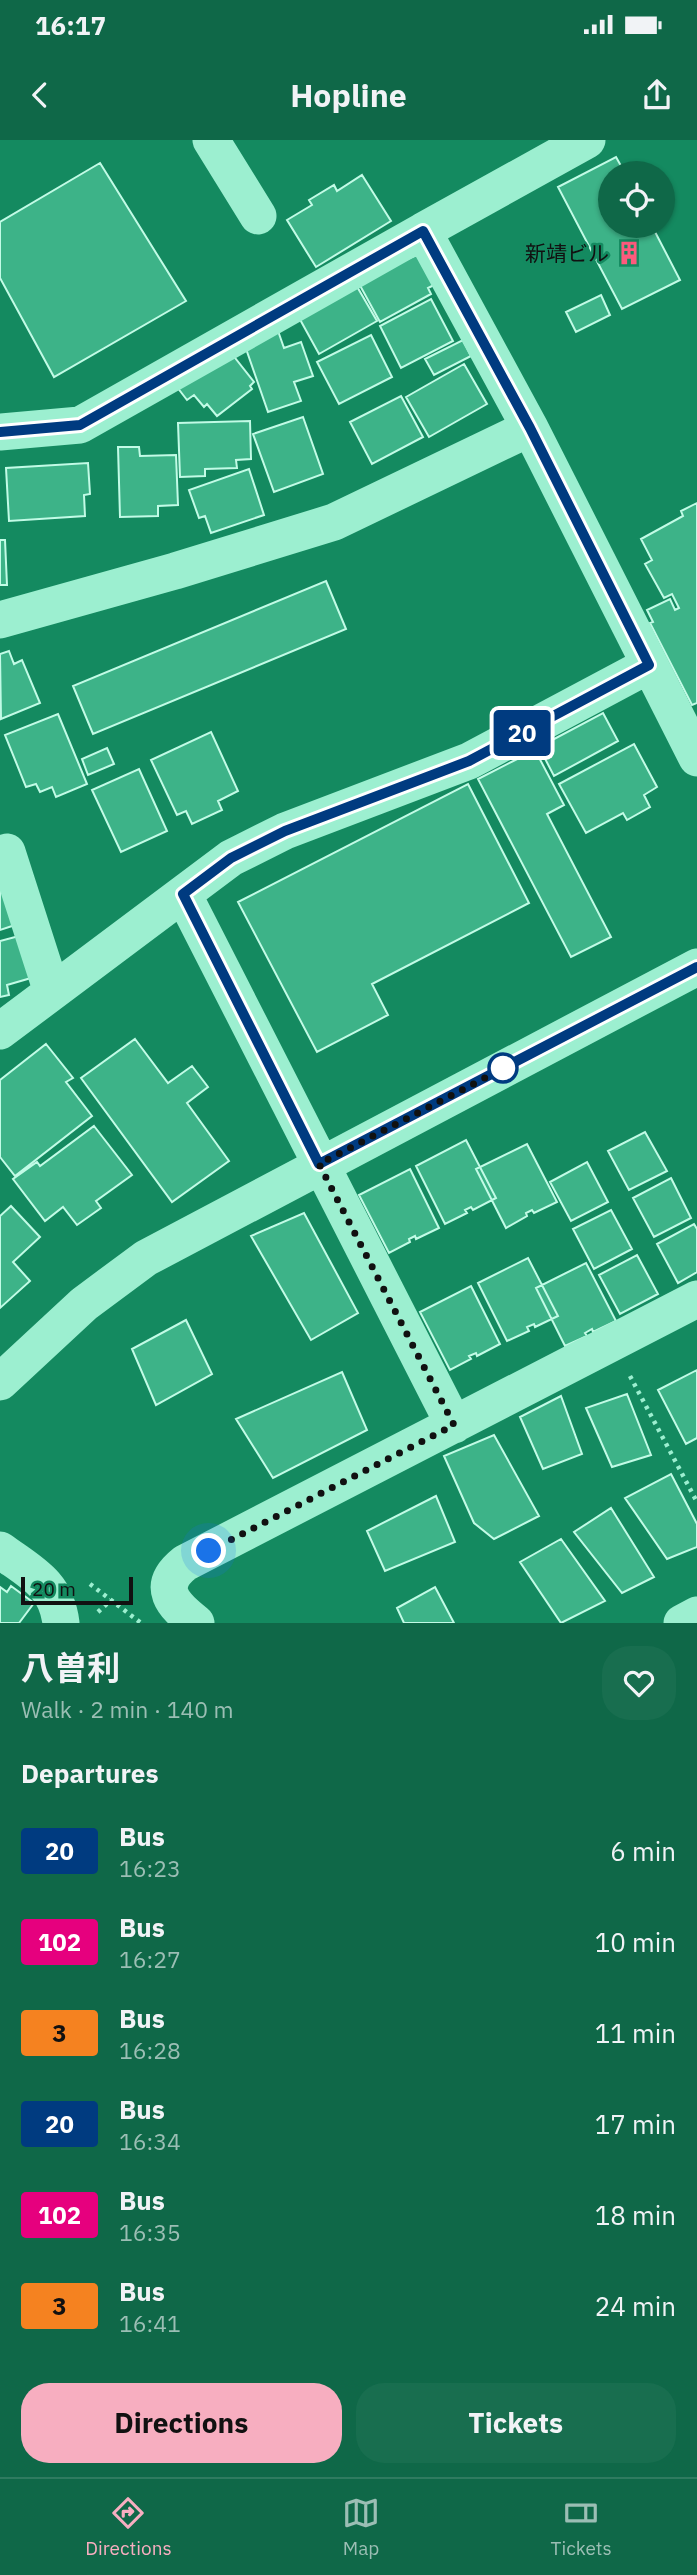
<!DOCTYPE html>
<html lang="en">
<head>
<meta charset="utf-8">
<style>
	body { margin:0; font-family:"IBM Plex Sans","Noto Sans JP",sans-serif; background:#186e4f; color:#f1f3f6; height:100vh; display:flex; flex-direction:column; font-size:26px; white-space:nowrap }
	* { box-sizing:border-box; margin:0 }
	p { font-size:23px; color:#9bbeb4 }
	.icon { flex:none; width:38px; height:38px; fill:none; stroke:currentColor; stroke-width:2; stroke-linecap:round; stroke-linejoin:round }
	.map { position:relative; height:1483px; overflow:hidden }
	.drawer { display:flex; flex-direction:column; background:#0f6848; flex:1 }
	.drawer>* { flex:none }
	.badge { padding:0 14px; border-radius:5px; font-size:24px; line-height:46px }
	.buttons { position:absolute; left:598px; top:21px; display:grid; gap:14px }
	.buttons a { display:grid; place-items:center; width:77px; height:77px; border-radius:50%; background:#0f6848; box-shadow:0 2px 5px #0004; font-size:35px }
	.scale { position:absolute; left:21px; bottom:18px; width:112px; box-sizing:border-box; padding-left:7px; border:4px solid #111; border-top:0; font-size:19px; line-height:24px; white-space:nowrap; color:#111; -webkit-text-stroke:5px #148a60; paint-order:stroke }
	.you { position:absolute; width:35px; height:35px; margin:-18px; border:5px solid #fff; border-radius:50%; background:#1a73e8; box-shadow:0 0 0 10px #1a73e833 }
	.map>.badge { position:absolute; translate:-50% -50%; box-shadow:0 0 0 4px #fff }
	h2 { padding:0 21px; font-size:26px; line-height:63px }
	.round { display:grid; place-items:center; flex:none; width:74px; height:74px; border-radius:28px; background:#186e4f }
	.overview { display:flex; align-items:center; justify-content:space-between; height:119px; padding:0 21px }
	h1 { font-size:33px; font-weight:700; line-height:52px }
	.button { display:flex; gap:14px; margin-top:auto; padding:14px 21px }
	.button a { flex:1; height:80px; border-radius:28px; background:#f7aec0; color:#111; font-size:28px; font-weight:700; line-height:80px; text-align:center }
	.button a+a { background:#186e4f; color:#f1f3f6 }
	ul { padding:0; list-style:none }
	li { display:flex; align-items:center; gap:21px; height:91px; padding:0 21px }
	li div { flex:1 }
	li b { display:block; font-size:26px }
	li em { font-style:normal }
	li .badge { min-width:77px; font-weight:700; text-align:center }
	.status { display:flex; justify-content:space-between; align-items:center; height:49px; padding:0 35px; background:#0f6848; direction:ltr }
	.status svg { height:19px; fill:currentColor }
	header { display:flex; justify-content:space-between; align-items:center; height:91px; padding:0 21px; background:#0f6848; font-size:32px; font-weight:700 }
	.tab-bar { display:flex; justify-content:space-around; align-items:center; height:98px; border-top:2px solid #2f7b60; background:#0f6848; font-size:19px; color:#9bbeb4 }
	.tab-bar a { display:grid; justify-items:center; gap:4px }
	.tab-bar .active { color:#f7aec0 }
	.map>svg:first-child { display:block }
</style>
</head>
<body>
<div class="status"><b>16:17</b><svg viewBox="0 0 49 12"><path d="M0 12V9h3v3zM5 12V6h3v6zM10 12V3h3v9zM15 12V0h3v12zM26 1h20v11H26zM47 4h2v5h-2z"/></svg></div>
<header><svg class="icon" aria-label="back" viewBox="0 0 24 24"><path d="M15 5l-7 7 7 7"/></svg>Hopline<svg class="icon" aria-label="share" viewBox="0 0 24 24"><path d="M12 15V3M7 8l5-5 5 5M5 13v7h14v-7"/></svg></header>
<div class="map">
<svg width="697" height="1483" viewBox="0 0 697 1483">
	<rect width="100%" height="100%" fill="#148a60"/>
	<path fill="#3db388" stroke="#c2fbe6" stroke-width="2" d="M616 17 625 33H611V86H652L680 140 622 169 558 47Z
		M100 23 186 161 54 237 0 138V82Z
		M362 35 391 81 316 127 287 80 312 65 309 60 334 45 337 51Z
		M417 115 434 145 428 148 431 154 380 182 357 140Z
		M352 138 377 181 319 214 297 174Z
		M601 155 610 175 576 192 566 172Z
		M431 159 453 201 401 228 380 186Z
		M277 188 284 208 301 202 313 236 294 242 301 261 268 272 243 200Z
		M371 195 392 237 339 264 317 222Z
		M463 200 471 216 434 235 425 219Z
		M228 209 254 242 250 246 252 249 217 276 207 264 204 267 194 255 187 260 177 247Z
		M464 224 487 264 429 297 406 257Z
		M401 256 423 297 372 324 350 282Z
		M303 277 323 334 274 352 253 294Z
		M250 281 251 319 236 320 237 328 205 329V336L180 337 178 283Z
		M118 307H139L140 316 176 315 178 365 158 366V376L120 377Z
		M88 323 90 354 84 355 85 376 9 381 6 328Z
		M249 329 264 375 211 393 205 376 199 378 189 350Z
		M697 363V563L692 565 650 483 653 482 647 470 670 459 675 470 679 468 672 454 664 458 645 424 652 420 641 399 683 376 681 371Z
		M0 400H5L7 445H0Z
		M326 441 346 489 93 594 73 546Z
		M9 511 14 524 22 520 40 563 1 579 0 514Z
		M603 573 618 601 554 636 539 607Z
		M58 574 87 644 56 657 52 647 40 652 36 644 26 647 5 595Z
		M211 592 238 651 218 661 222 670 192 684 186 671 177 675 151 620Z
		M634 604 657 647 644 655 650 667 627 680 623 673 586 693 559 644Z
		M107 608 114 624 88 635 82 619Z
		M535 610 564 665 547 674 611 797 571 817 478 639Z
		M139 629 167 691 121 712 92 650Z
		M468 644 529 763 372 844 388 875 317 912 238 762Z
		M0 743 15 785 0 790Z
		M19 796 31 838 7 845 9 855 0 857V801Z
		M135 899 168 943 192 926 208 947 187 963 229 1021 172 1062 81 938Z
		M46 904 73 938 66 942 92 976 15 1036 0 1017V940Z
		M94 986 132 1035 96 1061 101 1068 77 1085 63 1067 45 1081 13 1039 37 1022 40 1026Z
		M645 992 667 1031 629 1050 608 1011Z
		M466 1000 496 1058 473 1070 471 1067 465 1070 467 1073 445 1084 416 1026Z
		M527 1004 557 1062 534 1073 532 1070 526 1073 527 1076 506 1088 476 1029Z
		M587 1022 608 1062 571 1081 550 1042Z
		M410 1029 439 1088 416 1099 415 1096 409 1099 410 1102 389 1113 359 1055Z
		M671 1038 691 1078 654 1097 633 1058Z
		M11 1066 40 1097 13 1122 30 1141 0 1168V1076Z
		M611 1070 632 1109 594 1129 573 1089Z
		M304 1073 358 1173 311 1200 251 1096Z
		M694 1084 697 1089V1132L678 1143 657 1104Z
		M637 1115 658 1154 620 1174 599 1135Z
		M528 1118 558 1176 535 1187 534 1184 527 1187 529 1191 507 1201 478 1143Z
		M586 1123 616 1181 593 1192 592 1189 585 1193 587 1196 565 1206 536 1148Z
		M471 1146 500 1204 477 1216 476 1213 469 1216 471 1219 450 1230 420 1172Z
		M186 1180 212 1234 156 1265 132 1209Z
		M697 1230V1298L686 1304 658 1250Z
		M342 1232 367 1290 273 1338 236 1279Z
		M627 1254 651 1315 612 1327 586 1268Z
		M561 1256 582 1314 543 1329 520 1277Z
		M494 1295 539 1376 494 1399 474 1383 444 1316Z
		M671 1334 697 1384V1407L667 1419 625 1358Z
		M436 1356 455 1402 385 1431 367 1391Z
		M611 1368 654 1437 622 1453 574 1392Z
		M561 1399 605 1461 561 1483 520 1422Z
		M11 1446 34 1463 19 1483H0V1447L7 1452Z
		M435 1447 454 1483H404L397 1468Z"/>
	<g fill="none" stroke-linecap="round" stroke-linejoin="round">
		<path stroke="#9cefd0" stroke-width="4.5" stroke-dasharray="3.5 5" stroke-linecap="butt" d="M630 1236 697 1362
			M90 1444 141 1483
			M98 1472 111 1460"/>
		<path stroke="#9cefd0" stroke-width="37" d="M211 0 258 76
			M587 0 423 91 530 288 697 618
			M0 292 80 285 423 91
			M0 480 175 431 334 382 530 288
			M7 712 52 852
			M183 754 454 1285
			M0 891 231 718 285 691 469 621 649 525
			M0 1242 84 1164 146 1118 697 827
			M0 1410C30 1432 56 1443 61 1483
			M196 1483C173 1465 155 1447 185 1423L697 1159
			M682 1483 697 1475"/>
	</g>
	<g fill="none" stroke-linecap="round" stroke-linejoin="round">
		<g stroke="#fff" stroke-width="16">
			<path id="line" d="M0 292 80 285 423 91 530 288 649 525 469 621 285 691 231 718 183 754 319 1024 697 827"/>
		</g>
		<use href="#line" stroke="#003b80" stroke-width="10"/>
		<path stroke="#111" stroke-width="7" stroke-dasharray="0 12.6" d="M209 1411 454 1285 319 1024 508 926 503 928"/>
	</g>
	<defs>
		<g id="building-bare" transform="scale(1.89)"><path d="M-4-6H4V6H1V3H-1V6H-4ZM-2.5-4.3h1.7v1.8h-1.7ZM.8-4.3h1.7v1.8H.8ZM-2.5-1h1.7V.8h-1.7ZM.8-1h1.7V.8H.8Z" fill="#ff5a7d" stroke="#148a60" stroke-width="2.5" paint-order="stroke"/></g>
	</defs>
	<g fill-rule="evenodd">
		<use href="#building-bare" x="629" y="113"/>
	</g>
	<circle fill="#fff" stroke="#003b80" stroke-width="3.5" cx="503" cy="928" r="14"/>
	<g text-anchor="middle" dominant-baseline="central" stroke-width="5" stroke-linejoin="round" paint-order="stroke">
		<g font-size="21" fill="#111" stroke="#148a60" text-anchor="end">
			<text x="609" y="113">新靖ビル</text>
		</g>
	</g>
</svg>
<div class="buttons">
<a><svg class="icon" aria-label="locate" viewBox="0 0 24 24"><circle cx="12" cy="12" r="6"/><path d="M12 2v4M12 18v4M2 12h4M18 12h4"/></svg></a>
</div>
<div class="scale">20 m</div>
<div class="you" style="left:209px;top:1411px"></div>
<b class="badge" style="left:522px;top:593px;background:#003b80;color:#fff">20</b>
</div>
<section class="drawer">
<div class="overview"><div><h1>八曽利</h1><p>Walk · 2 min · 140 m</p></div><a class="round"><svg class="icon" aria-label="heart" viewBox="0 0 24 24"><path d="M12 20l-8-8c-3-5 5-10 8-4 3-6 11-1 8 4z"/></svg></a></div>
<h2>Departures</h2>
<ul>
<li><span class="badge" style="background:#003b80;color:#fff">20</span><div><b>Bus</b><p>16:23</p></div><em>6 min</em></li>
<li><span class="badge" style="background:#e6007e;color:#fff">102</span><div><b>Bus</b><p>16:27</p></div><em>10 min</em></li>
<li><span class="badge" style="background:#f58220;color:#111">3</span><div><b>Bus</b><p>16:28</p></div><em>11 min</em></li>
<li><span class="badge" style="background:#003b80;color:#fff">20</span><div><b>Bus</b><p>16:34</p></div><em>17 min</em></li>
<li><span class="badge" style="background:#e6007e;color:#fff">102</span><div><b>Bus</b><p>16:35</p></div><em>18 min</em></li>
<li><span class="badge" style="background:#f58220;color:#111">3</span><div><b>Bus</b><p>16:41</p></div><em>24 min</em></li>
</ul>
<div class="button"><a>Directions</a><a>Tickets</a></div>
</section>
<nav class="tab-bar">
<a class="active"><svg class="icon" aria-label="directions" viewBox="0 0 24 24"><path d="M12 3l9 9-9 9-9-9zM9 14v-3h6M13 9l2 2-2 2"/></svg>Directions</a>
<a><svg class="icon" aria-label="map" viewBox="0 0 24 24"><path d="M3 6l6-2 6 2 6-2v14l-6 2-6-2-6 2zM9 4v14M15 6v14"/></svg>Map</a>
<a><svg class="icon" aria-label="tickets" viewBox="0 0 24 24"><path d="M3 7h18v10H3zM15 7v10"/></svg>Tickets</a>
</nav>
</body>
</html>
